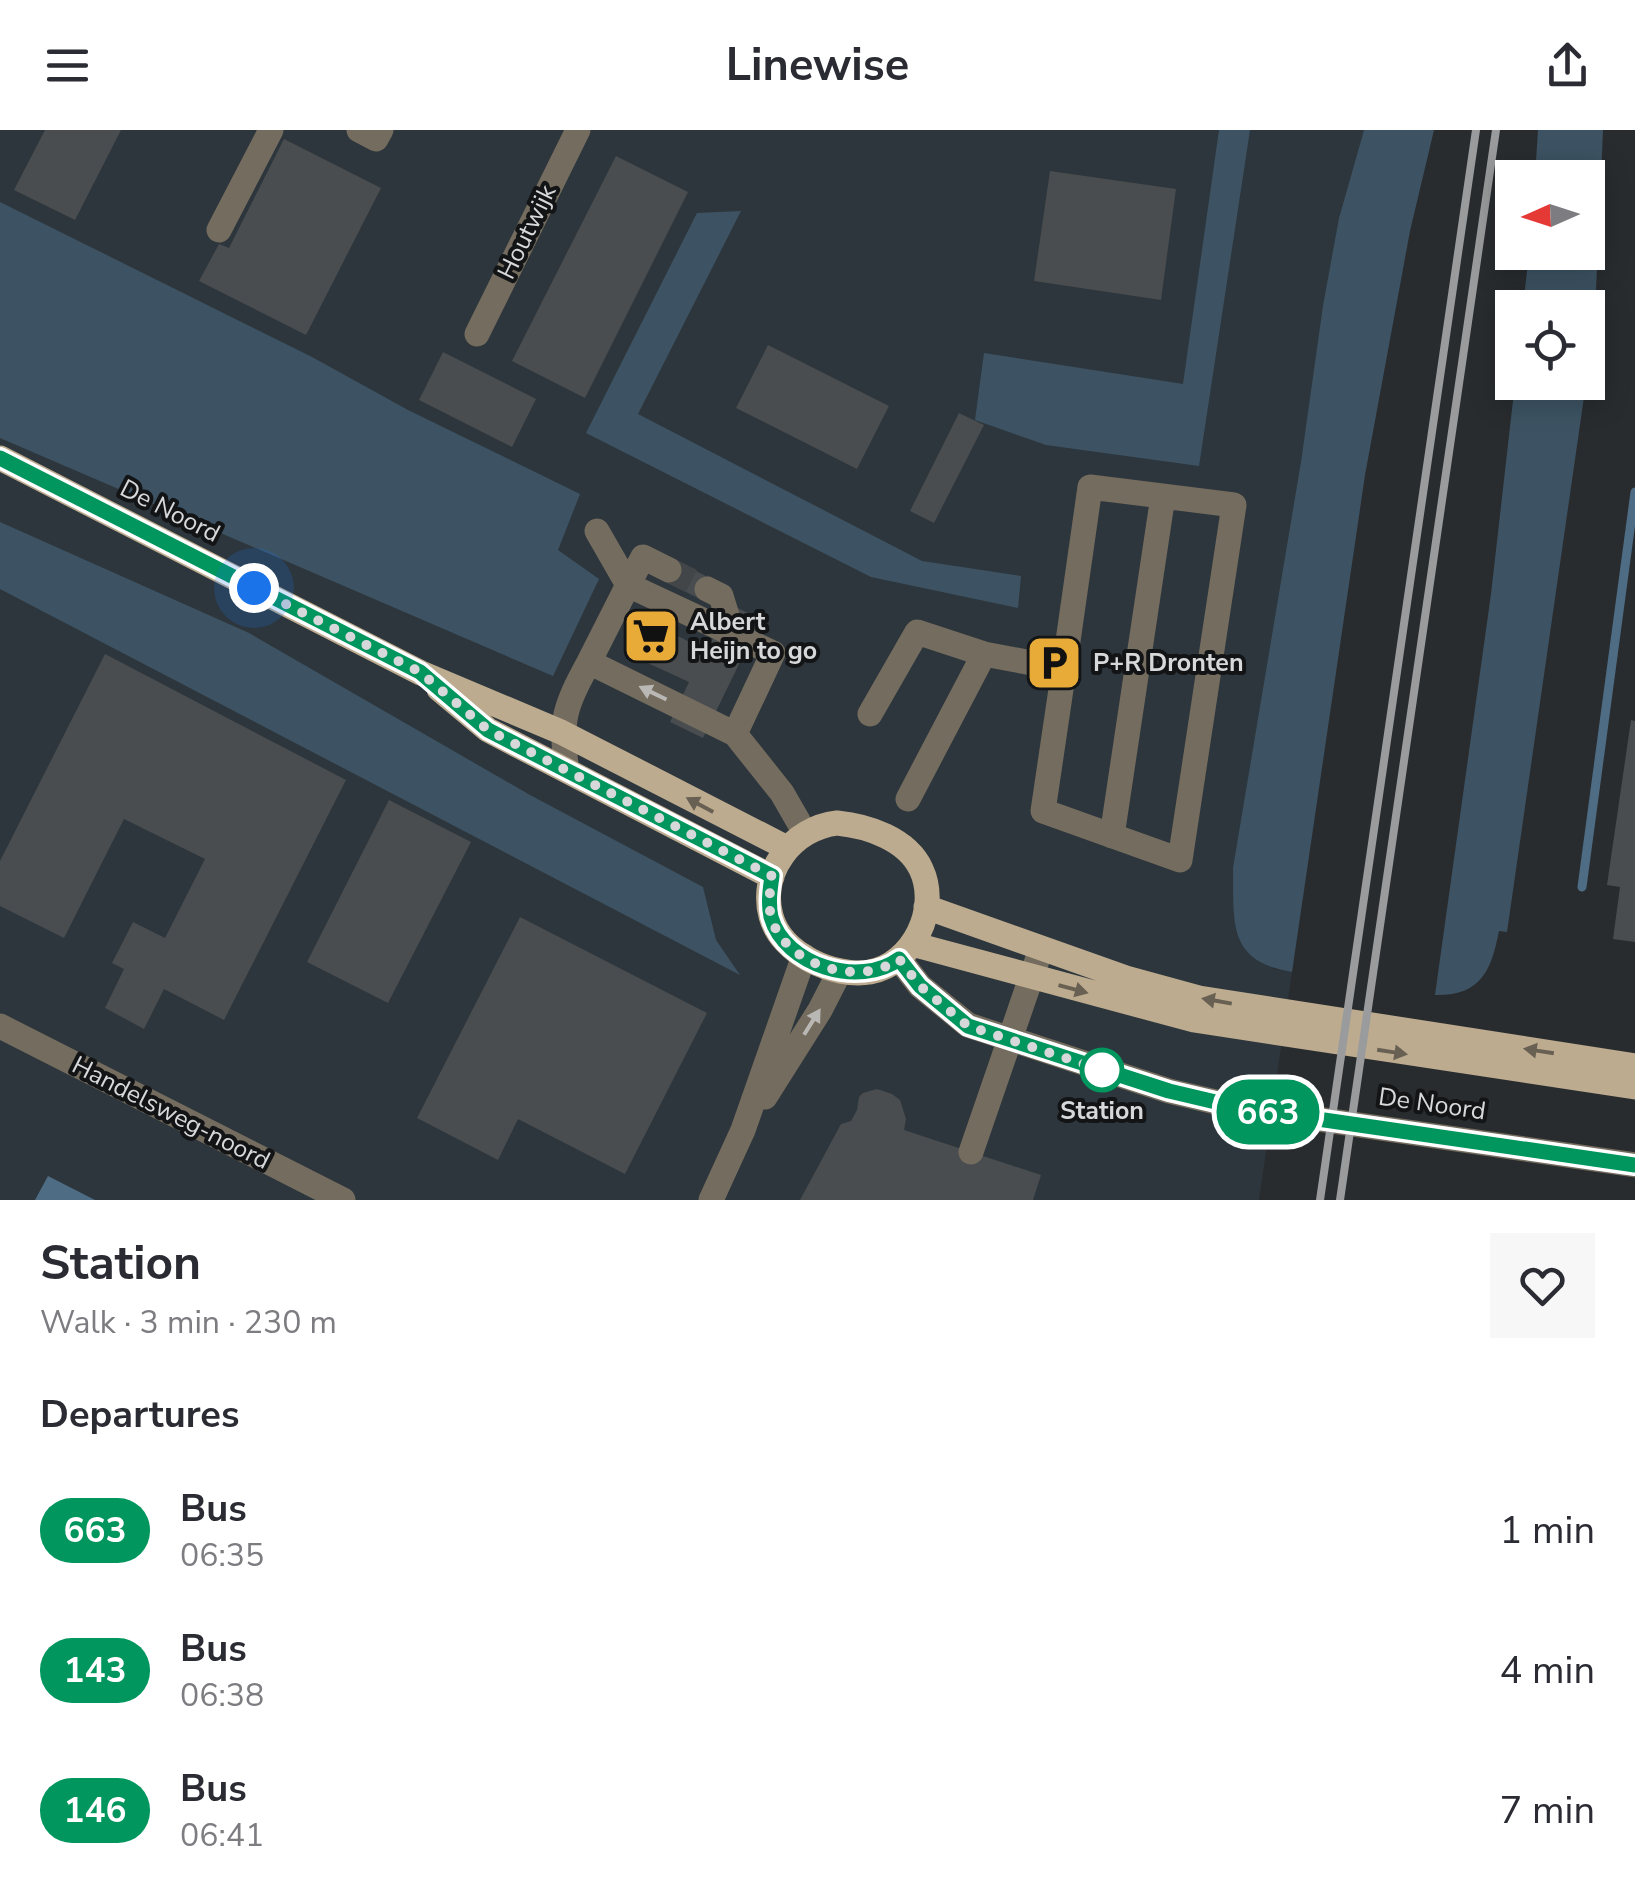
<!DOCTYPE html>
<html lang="en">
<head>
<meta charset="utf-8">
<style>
	body { margin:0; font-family:"Nunito Sans",sans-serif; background:#f7f7f7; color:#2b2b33; height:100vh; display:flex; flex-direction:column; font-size:38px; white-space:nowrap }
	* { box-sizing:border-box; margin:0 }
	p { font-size:32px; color:#7c7c81 }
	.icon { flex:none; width:55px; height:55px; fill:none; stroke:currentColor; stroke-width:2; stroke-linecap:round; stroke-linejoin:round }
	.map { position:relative; height:1070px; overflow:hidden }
	.side { display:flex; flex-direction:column; background:#fff; flex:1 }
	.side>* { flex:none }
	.badge { padding:0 20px; border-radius:32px; font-size:35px; line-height:65px }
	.needle { width:65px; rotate:267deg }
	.buttons { position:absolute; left:1495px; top:30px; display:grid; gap:20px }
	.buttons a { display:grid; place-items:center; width:110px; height:110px; border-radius:0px; background:#fff; box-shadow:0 5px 25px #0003; font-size:50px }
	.you { position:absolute; width:50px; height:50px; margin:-25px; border:8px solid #fff; border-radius:50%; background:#1a73e8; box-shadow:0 0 0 15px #1a73e833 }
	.map>.badge { position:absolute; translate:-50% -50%; box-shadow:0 0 0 5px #fff }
	h2 { padding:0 40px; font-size:38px; line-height:90px }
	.round { display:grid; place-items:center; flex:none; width:105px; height:105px; border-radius:0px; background:#f7f7f7 }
	.overview { display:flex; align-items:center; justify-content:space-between; height:170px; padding:0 40px }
	h1 { font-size:48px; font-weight:700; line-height:75px }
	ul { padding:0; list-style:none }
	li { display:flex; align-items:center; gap:30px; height:140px; padding:0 40px }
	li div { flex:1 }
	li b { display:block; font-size:38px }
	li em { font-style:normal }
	li .badge { min-width:110px; font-weight:700; text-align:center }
	header { display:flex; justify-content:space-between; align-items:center; height:130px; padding:0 40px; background:#fff; font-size:45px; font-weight:700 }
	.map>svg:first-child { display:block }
</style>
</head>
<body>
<header><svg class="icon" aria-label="menu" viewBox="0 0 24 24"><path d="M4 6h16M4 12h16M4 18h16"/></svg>Linewise<svg class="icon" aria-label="share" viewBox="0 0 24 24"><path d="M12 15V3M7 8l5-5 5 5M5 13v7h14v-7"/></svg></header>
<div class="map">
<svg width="1635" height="1070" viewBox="0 0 1635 1070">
	<rect width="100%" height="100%" fill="#292c2f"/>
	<path fill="#2d363c" d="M0 0H1364L1339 88 1301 332 1274 839 1292 842 1259 1070H0Z"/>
	<path fill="#3d5363" d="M1219 0H1250L1199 336 1046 315 975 290 984 223 1183 254Z
		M1364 0H1434L1410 101 1365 345 1292 842C1227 831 1234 793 1233 738L1301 332 1323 176 1339 88Z
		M1538 0H1603L1595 183 1588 241V178L1523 177 1529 123 1588 122V48L1535 47Z
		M0 72 312 227 408 280 580 364 558 420 599 449 553 546 0 308Z
		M741 81 638 284 922 431 1021 446 1018 478 871 447 586 303 697 83Z
		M1515 253H1586L1507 802 1499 801C1491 842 1480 866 1435 865L1491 464Z
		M0 392 249 503 530 665 703 757 716 810 740 845 0 459Z"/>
	<path fill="#4e6d85" d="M48 1046 95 1070H35Z"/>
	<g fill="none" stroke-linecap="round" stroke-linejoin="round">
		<path stroke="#4e6d85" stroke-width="9" d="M1582 757 1635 362"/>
	</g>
	<path fill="#494d4f" d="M45 0H121L75 90 14 60Z
		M284 9 381 58 306 205 199 151 219 114 229 118Z
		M616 26 688 62 585 268 512 231Z
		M1050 41 1176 59 1161 170 1034 151Z
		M768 215 889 276 857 339 736 278Z
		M443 222 536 269 512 317 419 270Z
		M959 283 984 295 934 393 910 381Z
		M674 430 712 449 702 470 664 451Z
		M729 474 761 489 703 608 670 592 689 552 626 523 650 479 679 494 674 504 707 521Z
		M105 524 346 650 224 890 164 859 144 899 105 878 124 839 112 833 133 792 165 808 205 729 124 689 64 808 0 776V731Z
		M1631 590 1635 591V812L1613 809 1620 757 1607 755Z
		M389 670 471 712 388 873 307 832Z
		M520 787 707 883 625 1044 518 989 498 1030 417 988Z
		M877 959 892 964 900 970 906 989 904 1000 1041 1045 1033 1070H800L841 994 851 991 857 980 859 967 863 963Z"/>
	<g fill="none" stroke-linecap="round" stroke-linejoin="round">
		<path stroke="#434648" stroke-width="25" stroke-dasharray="25 12" stroke-linecap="butt" d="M669 440 707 459"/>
		<path stroke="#746c5e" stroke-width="25" d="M359 0 376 9 381 0
			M219 100 271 0
			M477 204 578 0
			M669 440 643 427 628 455 773 523 735 604
			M707 459 721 466 733 505
			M984 524 1064 539 1043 681 1180 730 1234 375 1090 357 1064 539
			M589 532 628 455 597 401
			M870 584 917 502 984 524 908 669
			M567 641C559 591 565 576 589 532L735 604 782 663 805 703
			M1112 706 1163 366
			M899 829 920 856 968 895 1169 961 1241 978 1635 1035
			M0 896 343 1070
			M765 967 820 880 840 841
			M971 1022 1041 819
			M711 1070 743 1000 804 826"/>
		<path stroke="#bdab8f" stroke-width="25" d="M0 328 421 543 561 602 787 718
			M439 559 488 600 772 747
			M837 693C868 696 907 709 921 739 940 779 913 834 870 842 834 848 781 824 771 786 759 741 793 698 837 693Z
			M926 777 1126 848 1199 868 1635 936
			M912 814 1194 890 1635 957"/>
		<path stroke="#999b9d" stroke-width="8" d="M1320 1070 1476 0
			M1340 1070 1496 0"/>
	</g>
	<defs><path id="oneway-solid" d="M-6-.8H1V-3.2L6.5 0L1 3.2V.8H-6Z" transform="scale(2.5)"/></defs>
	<g fill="#b9b8b4">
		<use href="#oneway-solid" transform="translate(653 563) rotate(-154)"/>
		<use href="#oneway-solid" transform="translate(812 892) rotate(-58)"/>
	</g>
	<g fill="#686052">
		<use href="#oneway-solid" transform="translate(700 675) rotate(-152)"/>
		<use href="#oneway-solid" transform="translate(1073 859) rotate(15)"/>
		<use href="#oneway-solid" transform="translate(1217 871) rotate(-170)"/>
		<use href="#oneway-solid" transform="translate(1539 921) rotate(-171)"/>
		<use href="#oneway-solid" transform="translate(1392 922) rotate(9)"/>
	</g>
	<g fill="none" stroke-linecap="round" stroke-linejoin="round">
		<g stroke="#fff" stroke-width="22">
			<path id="line" d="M0 328 420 542 488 600 772 746C770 760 768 773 771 787 785 836 860 858 899 829L920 856 968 896 1169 961 1241 978 1635 1035"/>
		</g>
		<use href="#line" stroke="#00965e" stroke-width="15"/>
		<path stroke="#d6d8d9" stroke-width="10" stroke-dasharray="0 18" d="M254 458 420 542 488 600 772 746C770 760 768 773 771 787 785 836 860 858 899 829L920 856 968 896 1102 940"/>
	</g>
	<defs>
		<g id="supermarket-square" transform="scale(2.875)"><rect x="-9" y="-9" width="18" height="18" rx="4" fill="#e9ab38" stroke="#131416"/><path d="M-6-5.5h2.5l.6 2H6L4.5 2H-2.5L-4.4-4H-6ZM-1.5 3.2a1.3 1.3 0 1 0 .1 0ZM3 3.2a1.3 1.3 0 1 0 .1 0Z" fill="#111"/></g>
		<g id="parking-square" transform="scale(2.875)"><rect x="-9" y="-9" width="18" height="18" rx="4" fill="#e9ab38" stroke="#131416"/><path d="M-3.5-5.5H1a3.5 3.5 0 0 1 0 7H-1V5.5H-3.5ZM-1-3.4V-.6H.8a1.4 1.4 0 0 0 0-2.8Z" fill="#111"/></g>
	</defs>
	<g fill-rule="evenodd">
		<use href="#supermarket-square" x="651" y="506"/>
		<use href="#parking-square" x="1054" y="533"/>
	</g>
	<circle fill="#fff" stroke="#00965e" stroke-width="5" cx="1102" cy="940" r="20"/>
	<g text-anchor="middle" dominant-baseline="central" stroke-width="8" stroke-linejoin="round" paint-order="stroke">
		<g font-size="25" fill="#d6d8d9" stroke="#131416">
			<text transform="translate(527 102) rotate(-64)">Houtwijk</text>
			<text transform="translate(170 381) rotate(27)">De Noord</text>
			<text transform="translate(1432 974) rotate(8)">De Noord</text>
			<text transform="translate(171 983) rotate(27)">Handelsweg-noord</text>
		</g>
		<g font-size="25" font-weight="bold" fill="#d6d8d9" stroke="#131416" text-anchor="start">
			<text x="690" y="492">Albert<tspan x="690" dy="29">Heijn to go</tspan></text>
			<text x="1093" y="533">P+R Dronten</text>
		</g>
		<g font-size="25" font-weight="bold" fill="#d6d8d9" stroke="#131416">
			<text x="1102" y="981">Station</text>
		</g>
	</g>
</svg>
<div class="buttons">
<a><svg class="needle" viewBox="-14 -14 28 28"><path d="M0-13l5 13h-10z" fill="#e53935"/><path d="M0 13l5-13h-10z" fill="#7c7c81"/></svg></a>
<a><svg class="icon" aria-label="locate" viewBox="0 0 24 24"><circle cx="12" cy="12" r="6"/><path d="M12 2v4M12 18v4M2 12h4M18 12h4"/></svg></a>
</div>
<div class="you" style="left:254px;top:458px"></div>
<b class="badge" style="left:1268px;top:982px;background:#00965e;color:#fff">663</b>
</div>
<section class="side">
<div class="overview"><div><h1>Station</h1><p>Walk · 3 min · 230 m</p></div><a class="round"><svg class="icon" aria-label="heart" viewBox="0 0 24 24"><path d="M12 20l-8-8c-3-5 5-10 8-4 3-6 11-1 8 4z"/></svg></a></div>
<h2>Departures</h2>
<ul>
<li><span class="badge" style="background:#00965e;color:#fff">663</span><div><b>Bus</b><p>06:35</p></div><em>1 min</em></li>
<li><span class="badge" style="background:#00965e;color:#fff">143</span><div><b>Bus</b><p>06:38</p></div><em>4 min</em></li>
<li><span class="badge" style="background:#00965e;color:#fff">146</span><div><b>Bus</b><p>06:41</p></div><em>7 min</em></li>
</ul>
</section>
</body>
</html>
